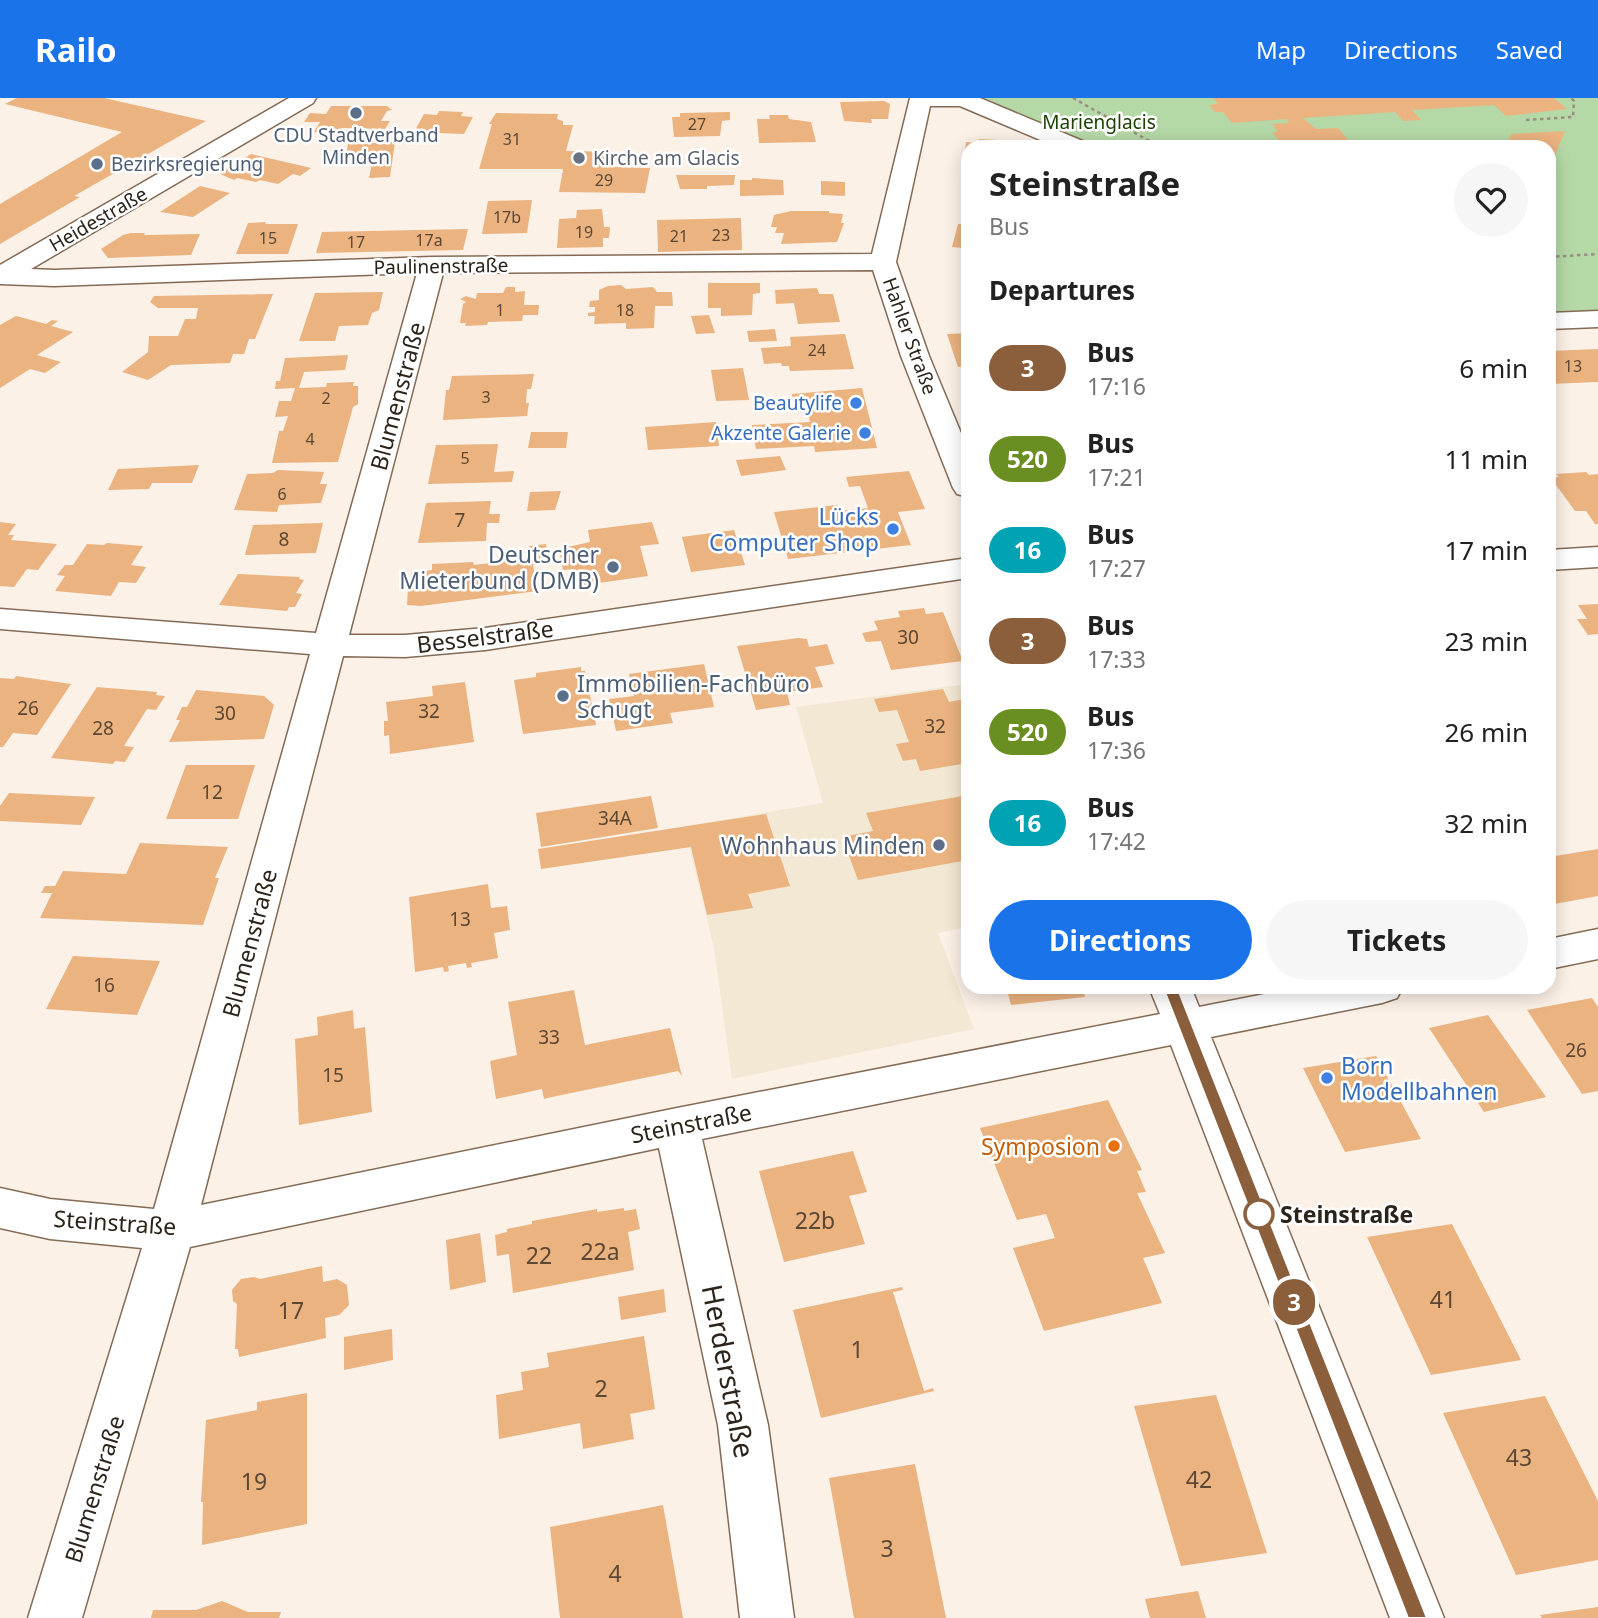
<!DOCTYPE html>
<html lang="en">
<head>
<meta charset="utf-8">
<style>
	body { margin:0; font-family:"Noto Sans",sans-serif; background:#f6f6f6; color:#222; height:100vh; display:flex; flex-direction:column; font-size:26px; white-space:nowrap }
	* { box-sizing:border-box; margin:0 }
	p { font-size:23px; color:#767676 }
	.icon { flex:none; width:38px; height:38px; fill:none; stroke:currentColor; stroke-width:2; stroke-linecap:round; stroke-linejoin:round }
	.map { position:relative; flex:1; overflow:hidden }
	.side { position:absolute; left:961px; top:42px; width:595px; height:854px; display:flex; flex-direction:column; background:#fff; border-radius:21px; box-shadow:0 4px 18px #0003 }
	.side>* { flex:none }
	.badge { padding:0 14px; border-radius:23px; font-size:24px; line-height:46px }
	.map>.badge { position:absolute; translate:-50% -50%; box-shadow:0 0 0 4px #fff }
	h2 { padding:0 28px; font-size:26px; line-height:63px }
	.round { display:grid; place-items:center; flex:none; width:74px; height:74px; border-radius:37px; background:#f6f6f6 }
	.head { display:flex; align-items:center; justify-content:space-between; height:119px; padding:0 28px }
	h1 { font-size:33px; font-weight:700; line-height:52px }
	.action { display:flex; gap:14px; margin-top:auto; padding:14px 28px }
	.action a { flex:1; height:80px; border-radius:42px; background:#1a73e8; color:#fff; font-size:28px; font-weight:700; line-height:80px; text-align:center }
	.action a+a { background:#f6f6f6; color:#222 }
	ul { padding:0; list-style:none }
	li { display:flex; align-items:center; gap:21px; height:91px; padding:0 28px }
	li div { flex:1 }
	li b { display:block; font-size:26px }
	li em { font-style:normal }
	li .badge { min-width:77px; font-weight:700; text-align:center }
	header { display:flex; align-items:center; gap:42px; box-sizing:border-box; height:98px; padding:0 35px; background:#1a73e8; color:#fff }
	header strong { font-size:33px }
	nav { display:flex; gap:38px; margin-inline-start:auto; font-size:24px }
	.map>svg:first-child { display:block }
</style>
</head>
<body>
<header>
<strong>Railo</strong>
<nav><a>Map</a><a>Directions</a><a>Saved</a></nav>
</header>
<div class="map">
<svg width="1598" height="1520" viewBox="0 0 1598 1520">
	<rect width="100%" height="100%" fill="#fcf1e7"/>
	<path fill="#f3e8d3" d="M968 586V829L938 835 974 931 732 981 714 850 684 728 823 705 796 609Z"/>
	<path fill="#b5d9a6" d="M977 0H1598V223L1549 222V49H1089Z"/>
	<path fill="#eab380" d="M17 0H104L206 23 74 98 80 99 0 146V106L122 34 5 6Z
		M1213 0H1554L1567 11 1506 18 1494 7 1412 12 1421 22 1403 23 1395 14 1303 20 1316 31 1338 30 1354 49H1284L1272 34H1278L1272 26 1289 25 1287 21 1232 25 1223 14H1215L1209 7 1218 6Z
		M884 3 890 6 888 21H871L872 25 844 23 840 4Z
		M331 8H387L392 12 387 13 381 23H390L385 31 342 30 339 35 314 34 320 24H304L310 15 326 16Z
		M439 13 463 14 461 18 473 19 464 36 414 34 424 16 437 17Z
		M730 14V22L722 23 720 38 674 39 672 19H680V15Z
		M496 15 558 16 557 21 563 23V27H573L566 53 617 54 614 69 650 70 645 95 559 94 563 71H479L492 26H489Z
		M769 17H788L789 21 811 24 816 44 759 45 757 21H770Z
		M1565 33 1549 72V49H1493L1507 46 1511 36Z
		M979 41 998 42 997 46 1013 47V49H968V73H962L966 44 978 45Z
		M395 44 390 79 369 80 373 61 345 62 348 46Z
		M251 56 311 70 300 78 293 76 278 86 260 82 256 84 237 80 234 82 220 76Z
		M676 77H735L734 87 707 88V91H680Z
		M752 80 783 82 784 97 740 98V82H752Z
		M821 83 845 84V98L821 97Z
		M200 88 230 95 193 119 160 114Z
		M532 102 527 135 482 136 488 103Z
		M602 111 604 129H610L609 140H603V149L557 150 559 121 576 120 577 112Z
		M791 113H829V115L843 116 841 125H844L837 144 781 146 784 135H775L777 129H771L774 117Z
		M741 120 742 152 658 154 657 122Z
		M266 124 265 126H298L288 156H236L248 125Z
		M958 126H968V154H963L964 150 952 149Z
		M468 131 463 152 316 155 322 134Z
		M131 135H145L144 137 200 136 191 157 108 160 101 151 123 137Z
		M708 185H760V195L753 196 752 217 721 218V210H708Z
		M621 187 626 191 653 189 657 194H672L673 208H655L654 230 626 231V225L594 226 595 218H588V215L595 214V209H589L590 203 599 202V192L608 188Z
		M506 189H515V194L525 193 524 207H539L538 217H523L522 223 488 224 487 227 465 228 466 225H460L463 206 466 204 460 201 466 198 476 201 477 195H503Z
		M817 190 819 196H833L840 224 798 226 794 205 776 206 775 192Z
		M383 194 379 212 372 215 368 227 339 228 335 243H299L315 195Z
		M273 196 255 241H249L244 256H233L230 265 171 267 148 282 122 274 148 254 149 238H178L185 221H196L198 210H158L150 204 154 198Z
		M709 217 715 235 696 236 691 218Z
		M16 218 46 226 52 222 58 223 51 228 73 234 37 257 61 264 45 275 30 271 0 290V227Z
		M775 231 777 243 749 244 747 233Z
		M968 235V268L958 269 947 236Z
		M845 236 854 271 790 273 789 268H782L781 265 764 266 761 250 791 248 790 239Z
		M1598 251V284L1549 286V253Z
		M348 257 345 272 304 274 299 290 326 289 327 285 354 284 353 288H358V306L353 309 338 364 272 365 279 333H283L288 318 275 319 279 303H291L295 290 275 291 276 283H280L285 260Z
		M743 270 749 302 716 303 711 272Z
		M534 276 531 291H527L526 305H529L527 318 443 322 446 292H449L452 278Z
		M862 290 877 350 815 354 814 348 756 351 752 327 810 324 806 307 794 308 792 296Z
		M716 324 719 348 648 352 645 329Z
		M531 334H568L566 350H528Z
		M498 346 494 374 514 373 512 384 428 386 436 347Z
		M780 358 786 372 741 378 736 362Z
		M199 367 192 385H152L149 391 108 392 118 371Z
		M278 372 324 374 320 386H327L321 405 279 407 277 414 234 412 247 376 273 375Z
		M909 373 925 411 898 414 911 447 788 461 774 414 837 407 839 413 868 410 860 388 849 389 846 379Z
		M1586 374 1589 377 1598 376V426H1595L1586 413H1575L1551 380 1559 379 1556 376Z
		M561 393 555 412 527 413 530 394Z
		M491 403 489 416H500L499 425H487L486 443 418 445 426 405Z
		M0 424 16 426 8 437H14L11 442 57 446 38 472 27 471 14 489 0 488Z
		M652 424 659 446 640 448 648 478 578 488 574 471 563 472 559 451 590 444 588 432Z
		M323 425 316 455 245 457 253 427Z
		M734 432 745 467 691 474 682 439Z
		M107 445 143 448 131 467 146 469 136 485 119 484 111 498 55 493 65 478 57 477 65 467H73L87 446 104 447Z
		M546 446 549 464 533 467 538 493 421 508 407 507 408 490H412L411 475 432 472V466L473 464 474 467 532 460 529 448Z
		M238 476 300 479 299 481 304 482 296 495 302 496 295 509H289L287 513 219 507Z
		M1598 506V536L1588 537 1577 521H1587L1578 507Z
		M924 510 926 516 943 514 963 563 891 572 881 543 866 544 862 535 878 532 874 523 900 519 898 513Z
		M798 540 807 541 809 549 827 546 834 566 815 569 823 589 787 594 790 607 756 612 737 548Z
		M704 566 714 609 670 615 673 625 616 633 609 601 634 598 629 576Z
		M581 569V573H585L596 627 523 636 514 582 536 579V575Z
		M16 578 71 586 37 637 13 635 3 649H0V580L14 581Z
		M465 584 474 644 390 656 389 637 384 638V623H388L386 604 433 598 432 588Z
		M97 589 157 594 156 597 165 598 156 612 147 611 124 648 134 649 125 664 115 663 113 666 51 660Z
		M943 591 949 604 965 601 968 607V665L920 673 916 661 903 663 896 646 909 644 897 612 879 614 874 601Z
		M196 592 264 598 274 607 264 641 169 644 180 622H176L182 609H187Z
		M186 667H255L238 721H166Z
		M9 695 95 699 81 727 0 723V708Z
		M968 697V762L858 782 842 739 873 733 866 715Z
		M651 698 658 730 541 749 536 715Z
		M766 716 790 788 748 796 753 810 707 817 691 749 541 771 538 751Z
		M140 745 228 749 215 780H219L203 827 40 820 52 795H41L45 788H55L63 773 126 776Z
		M1598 751V798L1549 807V759Z
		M488 786 491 810 507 808 510 832 494 835 498 860 471 865 472 869 467 870 466 865 448 868 449 873 444 874 443 869 415 874 409 799Z
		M73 858 160 863 137 917 46 911Z
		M1006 889H1082L1085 899 1011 907Z
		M574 892 585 947 670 930 682 978 678 973 547 1000 544 1001 542 991 496 1001 490 963 517 957 508 904Z
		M1592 900 1598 909V993L1582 996 1527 912Z
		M353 912 354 931 365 929 372 1014 299 1027 295 941 318 937 317 919Z
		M1488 917 1546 999 1484 1014 1429 930Z
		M1376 958 1421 1041 1345 1054 1303 970Z
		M1108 1002 1142 1072 1137 1073 1146 1094 1137 1095 1165 1155 1143 1160 1162 1205 1044 1233 1013 1150 1055 1140 1046 1116 1017 1122 980 1030Z
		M853 1053 867 1094 849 1098 865 1146 784 1164 759 1073Z
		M624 1110V1113L636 1111 640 1131 628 1134 634 1172 513 1195 509 1156 497 1158 495 1137 507 1134V1131L532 1126V1123L597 1111V1114Z
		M1452 1126 1521 1262 1431 1277 1367 1139Z
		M480 1135 486 1184 450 1192 446 1142Z
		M322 1168 323 1184 337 1181 347 1187 349 1207 339 1217 325 1220 326 1240 239 1259 238 1251H235L237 1206 233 1203 232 1192 241 1181 254 1179 260 1181Z
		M902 1189 903 1192 893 1194 924 1293 933 1290 934 1293 821 1320 793 1212Z
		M664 1191 666 1214 621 1222 618 1199Z
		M392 1231 393 1262 344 1272V1239Z
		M644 1238 655 1311 630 1316 634 1341 583 1351 580 1325 499 1341 496 1297 523 1292 521 1274 549 1269 547 1255Z
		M307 1295V1426L202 1447 203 1404H201L206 1322 257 1312V1304Z
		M1216 1297 1267 1455 1181 1468 1134 1308Z
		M1545 1298 1598 1403V1462L1516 1477 1443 1315Z
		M915 1366 946 1520H854L829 1380Z
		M663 1407 683 1520H560L550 1429Z
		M1198 1493 1206 1520H1150L1145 1501Z
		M222 1503 248 1514H281L279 1520H151L153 1512H196Z
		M1598 1509V1520H1542L1540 1517Z"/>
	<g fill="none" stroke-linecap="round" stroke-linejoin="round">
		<g stroke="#836b56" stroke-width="3">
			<path id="minor" d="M289 0H316L313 5 31 171 54 172 432 159 872 156 910 0H980L1085 44 1089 49H1057L960 8H930L896 164 929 258 968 352V399L957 396 953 390 901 258 873 172 443 175 349 537H405L485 530 968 460V480L485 552 405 559 343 558 201 1107 677 1010 1160 916 1149 889H1191L1199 909 1300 889H1403L1397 900 1382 905 1211 939 1444 1520H1390L1171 947 702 1041 768 1327 794 1520H740L718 1327 659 1050 190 1149 82 1520H28L142 1150 50 1141 0 1130V1090L50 1101 154 1111 310 556 0 531V511L316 535 417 175 54 188 0 186V167Z
				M1598 213V229L1549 231V215Z
				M1598 449V469L1549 472V452Z
				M1598 831V861L1549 871V841Z"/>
		</g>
		<path stroke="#988e84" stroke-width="2.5" stroke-dasharray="3.5 3.5" stroke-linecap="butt" d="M1073 0 1160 49
			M1526 22 1573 19 1574 3 1571 0
			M1549 159 1598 156"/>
		<use href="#minor" fill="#fff" fill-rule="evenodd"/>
	</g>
	<path fill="#8b5e3c" stroke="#fff" stroke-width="2" d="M1170 883 1177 889 1427 1520H1408L1163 889Z"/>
	<g fill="#5c6f8a" stroke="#fff" stroke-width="2.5">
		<circle cx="356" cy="15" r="7"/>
		<circle cx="97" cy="66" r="7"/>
		<circle cx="613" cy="469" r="7"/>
		<circle cx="563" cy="598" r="7"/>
		<circle cx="939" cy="747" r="7"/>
	</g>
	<circle fill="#6b7280" stroke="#fff" stroke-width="2.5" cx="579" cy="60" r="7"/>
	<g fill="#3f7fe0" stroke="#fff" stroke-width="2.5">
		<circle cx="856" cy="305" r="7"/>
		<circle cx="865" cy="335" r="7"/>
		<circle cx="893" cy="431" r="7"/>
		<circle cx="1327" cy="980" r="7"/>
	</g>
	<circle fill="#e8710a" stroke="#fff" stroke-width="2.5" cx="1114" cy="1048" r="7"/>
	<circle fill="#fff" stroke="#8b5e3c" stroke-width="3.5" cx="1259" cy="1116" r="14"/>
	<g text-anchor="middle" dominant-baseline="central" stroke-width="5" stroke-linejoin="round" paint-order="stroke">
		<g font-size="16" fill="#5c4734">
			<text x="697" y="26">27</text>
			<text x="512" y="41">31</text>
			<text x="604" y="82">29</text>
			<text x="507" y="119">17b</text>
			<text x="584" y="134">19</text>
			<text x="721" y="137">23</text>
			<text x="679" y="138">21</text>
			<text x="268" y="140">15</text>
			<text x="429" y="142">17a</text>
			<text x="356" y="144">17</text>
			<text x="500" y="212">1</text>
			<text x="625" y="212">18</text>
			<text x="817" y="252">24</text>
			<text x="1573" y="268">13</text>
			<text x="486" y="299">3</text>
			<text x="326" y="300">2</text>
			<text x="310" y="341">4</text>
			<text x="465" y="360">5</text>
			<text x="282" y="396">6</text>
		</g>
		<g font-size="19" fill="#1d4304" stroke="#fff">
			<text x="1099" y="24">Marienglacis</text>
		</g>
		<g font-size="19" fill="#4e5e75" stroke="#fff">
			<text x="356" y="37">CDU Stadtverband<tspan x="356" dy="22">Minden</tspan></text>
			<text x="111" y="66" text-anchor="start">Bezirksregierung</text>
		</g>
		<g font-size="19" fill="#5b616d" stroke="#fff" text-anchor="start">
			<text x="593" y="60">Kirche am Glacis</text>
		</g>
		<g font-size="19" fill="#2c231a" stroke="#fff">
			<text transform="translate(98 121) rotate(-30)">Heidestraße</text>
			<text transform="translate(441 168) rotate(-1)">Paulinenstraße</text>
			<text transform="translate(910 238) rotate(70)">Hahler Straße</text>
		</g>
		<g font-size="19" fill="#366cbe" stroke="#fff" text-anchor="end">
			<text x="842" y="305">Beautylife</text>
			<text x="851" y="335">Akzente Galerie</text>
		</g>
		<g font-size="19" fill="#5c4734">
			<text x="460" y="422">7</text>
			<text x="284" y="441">8</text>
			<text x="908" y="539">30</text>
			<text x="28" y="610">26</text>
			<text x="429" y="613">32</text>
			<text x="225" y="615">30</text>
			<text x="935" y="628">32</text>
			<text x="103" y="630">28</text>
			<text x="212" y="694">12</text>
			<text x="615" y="720">34A</text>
			<text x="460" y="821">13</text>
			<text x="104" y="887">16</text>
			<text x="549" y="939">33</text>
			<text x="1576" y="952">26</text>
			<text x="333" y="977">15</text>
		</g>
		<g font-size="23" fill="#2c231a" stroke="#fff">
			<text transform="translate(397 298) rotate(-75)">Blumenstraße</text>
			<text transform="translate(485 538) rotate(-7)">Besselstraße</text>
			<text transform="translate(249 845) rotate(-75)">Blumenstraße</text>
			<text transform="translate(691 1025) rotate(-11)">Steinstraße</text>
			<text transform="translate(115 1124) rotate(4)">Steinstraße</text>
			<text transform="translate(94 1391) rotate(-73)">Blumenstraße</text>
		</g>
		<g font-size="23" fill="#366cbe" stroke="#fff" text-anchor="end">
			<text x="879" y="418">Lücks<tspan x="879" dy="26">Computer Shop</tspan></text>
			<text x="1341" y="967" text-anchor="start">Born<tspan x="1341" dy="26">Modellbahnen</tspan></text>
		</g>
		<g font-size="23" fill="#4e5e75" stroke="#fff" text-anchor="end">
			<text x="599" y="456">Deutscher<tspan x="599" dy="26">Mieterbund (DMB)</tspan></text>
			<text x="577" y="585" text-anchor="start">Immobilien-Fachbüro<tspan x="577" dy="26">Schugt</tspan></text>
			<text x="925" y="747">Wohnhaus Minden</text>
		</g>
		<g font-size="23" fill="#c56008" stroke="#fff" text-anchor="end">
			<text x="1100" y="1048">Symposion</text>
		</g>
		<g font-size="23" font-weight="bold" fill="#2c231a" stroke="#fff" text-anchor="start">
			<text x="1280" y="1116">Steinstraße</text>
		</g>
		<g font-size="23" fill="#5c4734">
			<text x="815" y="1122">22b</text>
			<text x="600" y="1153">22a</text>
			<text x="539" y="1157">22</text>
			<text x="1443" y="1201">41</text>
			<text x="291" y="1212">17</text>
			<text x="857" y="1251">1</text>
			<text x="601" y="1290">2</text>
			<text x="1519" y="1359">43</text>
			<text x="1199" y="1381">42</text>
			<text x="254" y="1383">19</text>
			<text x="887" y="1450">3</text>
			<text x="615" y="1475">4</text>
		</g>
		<g font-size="28" fill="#2c231a" stroke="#fff">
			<text transform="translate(729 1273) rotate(79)">Herderstraße</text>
		</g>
	</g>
</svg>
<b class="badge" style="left:1294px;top:1204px;background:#8b5e3c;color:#fff">3</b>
<section class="side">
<div class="head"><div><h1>Steinstraße</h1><p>Bus</p></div><a class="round"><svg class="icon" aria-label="heart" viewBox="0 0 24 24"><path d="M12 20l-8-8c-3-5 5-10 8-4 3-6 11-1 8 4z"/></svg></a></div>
<h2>Departures</h2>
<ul>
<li><span class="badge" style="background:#8b5e3c;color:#fff">3</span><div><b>Bus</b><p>17:16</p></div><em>6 min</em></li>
<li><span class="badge" style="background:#6b8e23;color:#fff">520</span><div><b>Bus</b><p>17:21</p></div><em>11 min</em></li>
<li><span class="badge" style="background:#00a3b4;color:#fff">16</span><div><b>Bus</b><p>17:27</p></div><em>17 min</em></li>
<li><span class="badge" style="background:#8b5e3c;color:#fff">3</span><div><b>Bus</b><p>17:33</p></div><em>23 min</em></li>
<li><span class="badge" style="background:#6b8e23;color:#fff">520</span><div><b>Bus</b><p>17:36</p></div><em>26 min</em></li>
<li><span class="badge" style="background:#00a3b4;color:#fff">16</span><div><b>Bus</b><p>17:42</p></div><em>32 min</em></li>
</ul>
<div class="action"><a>Directions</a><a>Tickets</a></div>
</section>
</div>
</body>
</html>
